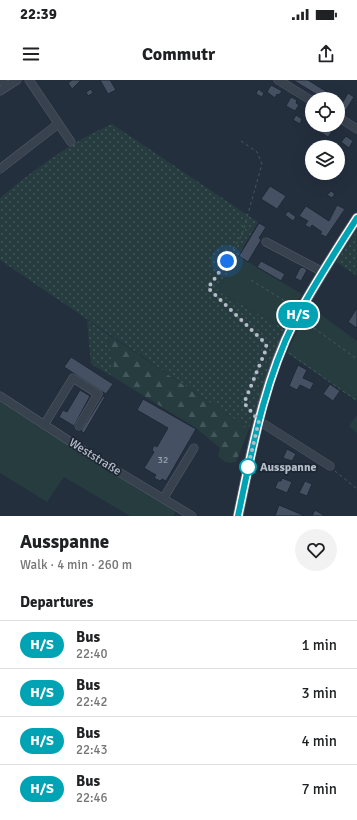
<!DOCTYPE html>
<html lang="en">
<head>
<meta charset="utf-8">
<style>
	body { margin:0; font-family:Signika,sans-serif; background:#f2f2f2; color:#202124; height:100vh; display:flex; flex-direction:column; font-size:15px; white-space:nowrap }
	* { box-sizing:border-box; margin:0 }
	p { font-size:13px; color:#757577 }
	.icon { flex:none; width:22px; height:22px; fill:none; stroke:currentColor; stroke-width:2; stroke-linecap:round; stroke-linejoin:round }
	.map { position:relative; height:436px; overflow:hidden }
	.sheet { display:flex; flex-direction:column; background:#fff; flex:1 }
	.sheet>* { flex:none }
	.badge { padding:0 8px; border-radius:13px; font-size:14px; line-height:26px }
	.controls { position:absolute; left:305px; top:12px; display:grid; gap:8px }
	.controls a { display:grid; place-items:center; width:40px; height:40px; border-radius:50%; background:#fff; box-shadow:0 4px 16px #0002; font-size:20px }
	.you { position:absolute; width:20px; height:20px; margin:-10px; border:3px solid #fff; border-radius:50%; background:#1a73e8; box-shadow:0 0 0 6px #1a73e833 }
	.map>.badge { position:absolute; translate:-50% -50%; box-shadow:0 0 0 2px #fff }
	h2 { padding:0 20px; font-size:15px; line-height:36px }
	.round { display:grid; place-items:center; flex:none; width:42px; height:42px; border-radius:21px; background:#f2f2f2 }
	.overview { display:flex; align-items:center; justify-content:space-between; height:68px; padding:0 20px }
	h1 { font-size:19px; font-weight:700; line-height:30px }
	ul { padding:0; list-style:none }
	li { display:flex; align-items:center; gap:12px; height:48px; padding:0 20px; border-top:1px solid #e0e0e0 }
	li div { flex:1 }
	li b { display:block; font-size:15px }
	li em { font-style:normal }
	li .badge { min-width:44px; font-weight:700; text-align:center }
	.status { display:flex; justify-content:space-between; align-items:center; height:28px; padding:0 20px; background:#fff; direction:ltr }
	.status svg { height:11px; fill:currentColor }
	header { display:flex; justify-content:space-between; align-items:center; height:52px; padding:0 20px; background:#fff; font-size:18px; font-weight:700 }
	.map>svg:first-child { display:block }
</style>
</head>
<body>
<div class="status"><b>22:39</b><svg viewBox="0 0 49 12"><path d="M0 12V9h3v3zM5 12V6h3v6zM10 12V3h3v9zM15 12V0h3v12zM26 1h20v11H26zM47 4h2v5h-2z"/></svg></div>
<header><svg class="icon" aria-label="menu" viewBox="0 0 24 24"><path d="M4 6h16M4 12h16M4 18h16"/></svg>Commutr<svg class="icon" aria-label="share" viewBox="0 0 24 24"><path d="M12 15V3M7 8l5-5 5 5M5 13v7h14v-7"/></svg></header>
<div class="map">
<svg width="357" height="436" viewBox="0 0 357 436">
	<defs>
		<pattern id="grass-dots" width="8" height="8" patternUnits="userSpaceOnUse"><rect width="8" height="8" fill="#263c3f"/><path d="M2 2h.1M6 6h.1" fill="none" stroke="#435659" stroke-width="1.8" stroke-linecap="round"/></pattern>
		<pattern id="forest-firs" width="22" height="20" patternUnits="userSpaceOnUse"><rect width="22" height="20" fill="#263c3f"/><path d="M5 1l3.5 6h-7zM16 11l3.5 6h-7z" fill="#435659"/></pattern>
	</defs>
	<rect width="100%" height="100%" fill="#242f3e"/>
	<path fill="url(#grass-dots)" d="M112 44 258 142 218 211 285 249 249 349 0 180V118C32 91 74 60 112 44Z
		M357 150V196L336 182Z
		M87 240 106 253 114 285 110 295 91 284Z"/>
	<path fill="url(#forest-firs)" d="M106 253 249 349 236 382C228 384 224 382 218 376L220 368 196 348 110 295 114 285Z"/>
	<path fill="#263c3f" d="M238 176 302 214 292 230 285 249 218 211Z
		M309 226 357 261V321L287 273Z
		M0 312 178 427 173 436H130L64 397 47 422 0 393Z
		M357 335V353L349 346Z"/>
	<path fill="#455162" stroke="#1f2835" d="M72 0H81L72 9 68 3Z
		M100 0H110L116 10 108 14Z
		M293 0H308L343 22 348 13 354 17 344 33 338 29V19H324Z
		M271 5 282 11 279 15 277 14 275 18 267 12Z
		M91 9 93 13 88 16 86 12Z
		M258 9 264 13 262 17 256 14Z
		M291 17 297 20 296 23 299 25 295 31 286 26Z
		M308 32 312 35V40L305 36Z
		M296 35 302 39 300 44 293 40Z
		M324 45H328L334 49 328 57 320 52Z
		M346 56 353 61 349 68 341 62Z
		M270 106 286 116 277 129 261 119Z
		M331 111 335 114 332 118 327 115Z
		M337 125 345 129 326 157 320 154 322 152 312 145 310 148 305 145 308 141 299 136 306 126 329 141Z
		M288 131 296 137 293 141 285 135Z
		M259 143 266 147 259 158 261 160 248 182 239 176Z
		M261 181 285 194 281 201 257 187Z
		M303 187 307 190 301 201 295 198 300 188Z
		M357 228V248L348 242Z
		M71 277 113 304 106 314 64 287Z
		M298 285 307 290 303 298 314 303 310 310 300 305 297 310 289 306Z
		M330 304 340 311 333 321 323 314Z
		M80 310 90 316 74 346 59 337 63 330 67 332Z
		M103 316 105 317 84 353 81 351Z
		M143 319 196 349 166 401 162 399 160 401 154 398 156 395 144 388 154 372 152 370 154 365 157 367 168 348 137 330Z
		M287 369 296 374 292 381 283 378Z
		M282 398 292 402 287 413 275 408 278 401H281Z
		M305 401 312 404 307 416 299 413Z
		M279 425 305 436H275Z
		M315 430 325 436H312Z"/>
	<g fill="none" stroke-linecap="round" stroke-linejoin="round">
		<g stroke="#565f6c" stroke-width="9">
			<path id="minor" d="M2 0 6 7
				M29 0 71 62
				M278 0 312 21
				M0 11 17 0
				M338 37 357 49
				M0 89 58 44
				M266 162 323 192
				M0 316 94 377 192 436
				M259 341 330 386
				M44 345 73 298 98 314 79 346
				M163 419 194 368"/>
		</g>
		<g stroke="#414a57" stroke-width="11">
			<path id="major" d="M238 436C252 370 263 302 294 242 313 206 335 172 357 138"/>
		</g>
		<path stroke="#44595c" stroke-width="1" stroke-dasharray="3 3" stroke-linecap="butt" d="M241 61 257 72 262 84 242 155 208 208 262 260 267 267 244 323 252 333
			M251 200 293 226
			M304 241 357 279
			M289 273 357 321
			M335 391 357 409"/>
		<use href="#minor" stroke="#38414e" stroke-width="8"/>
		<use href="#major" stroke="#56606e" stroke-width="10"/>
	</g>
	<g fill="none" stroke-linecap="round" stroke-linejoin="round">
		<g stroke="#fff" stroke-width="9">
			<path id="line" d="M238 436C252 370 264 302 294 242 313 206 335 172 357 138"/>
		</g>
		<use href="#line" stroke="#00a3b4" stroke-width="6"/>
		<path stroke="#b4bcc9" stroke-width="4" stroke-dasharray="0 7.2" d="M227 181 208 208 262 260 267 267 244 323 259 341 248 387"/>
	</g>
	<circle fill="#fff" stroke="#00a3b4" stroke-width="2" cx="248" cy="387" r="8"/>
	<g text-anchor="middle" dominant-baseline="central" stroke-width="3.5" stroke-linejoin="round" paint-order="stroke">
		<g font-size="10" fill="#98a1af">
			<text x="163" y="380">32</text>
		</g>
		<g font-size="12" fill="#b4bcc9" stroke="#1d2633">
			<text transform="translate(95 377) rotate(32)">Weststraße</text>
		</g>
		<g font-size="12" font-weight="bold" fill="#b4bcc9" stroke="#1d2633" text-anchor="start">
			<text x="260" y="387">Ausspanne</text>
		</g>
	</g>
</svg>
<div class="controls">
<a><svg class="icon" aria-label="locate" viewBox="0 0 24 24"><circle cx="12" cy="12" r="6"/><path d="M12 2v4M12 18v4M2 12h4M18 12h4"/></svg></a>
<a><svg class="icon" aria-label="layers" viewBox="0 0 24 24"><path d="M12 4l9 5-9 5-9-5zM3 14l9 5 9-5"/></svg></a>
</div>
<div class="you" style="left:227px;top:181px"></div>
<b class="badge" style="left:298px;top:235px;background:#00a3b4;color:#fff">H/S</b>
</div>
<section class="sheet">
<div class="overview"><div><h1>Ausspanne</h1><p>Walk · 4 min · 260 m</p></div><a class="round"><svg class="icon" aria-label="heart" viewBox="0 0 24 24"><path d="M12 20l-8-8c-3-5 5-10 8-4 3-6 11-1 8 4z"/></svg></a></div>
<h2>Departures</h2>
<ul>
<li><span class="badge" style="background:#00a3b4;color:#fff">H/S</span><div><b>Bus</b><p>22:40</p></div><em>1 min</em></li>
<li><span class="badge" style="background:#00a3b4;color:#fff">H/S</span><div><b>Bus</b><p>22:42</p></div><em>3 min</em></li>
<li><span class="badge" style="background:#00a3b4;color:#fff">H/S</span><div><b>Bus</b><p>22:43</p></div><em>4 min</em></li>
<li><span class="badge" style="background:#00a3b4;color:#fff">H/S</span><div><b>Bus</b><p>22:46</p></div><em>7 min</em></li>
</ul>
</section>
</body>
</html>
